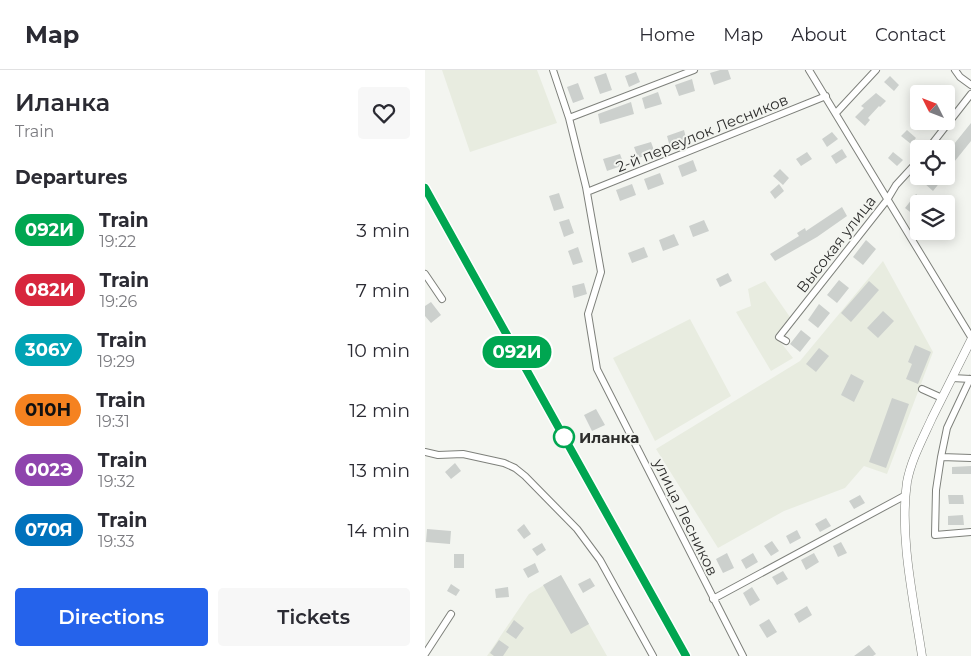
<!DOCTYPE html>
<html lang="en">
<head>
<meta charset="utf-8">
<style>
	body { margin:0; font-family:Montserrat,sans-serif; background:#f7f7f7; color:#2b2b33; height:100vh; display:flex; flex-direction:column; font-size:19px; white-space:nowrap }
	* { box-sizing:border-box; margin:0 }
	p { font-size:16px; color:#7c7c81 }
	.icon { flex:none; width:28px; height:28px; fill:none; stroke:currentColor; stroke-width:2; stroke-linecap:round; stroke-linejoin:round }
	.map { position:relative; flex:1; overflow:hidden }
	.side { display:flex; flex-direction:column; background:#fff; width:425px }
	.side>* { flex:none }
	.badge { padding:0 10px; border-radius:16px; font-size:18px; line-height:32px }
	.needle { width:32px; rotate:312deg }
	.controls { position:absolute; left:485px; top:15px; display:grid; gap:10px }
	.controls a { display:grid; place-items:center; width:45px; height:45px; border-radius:5px; background:#fff; box-shadow:0 2px 12px #0003; font-size:25px }
	.map>.badge { position:absolute; translate:-50% -50%; box-shadow:0 0 0 2px #fff }
	h2 { padding:0 15px; font-size:19px; line-height:45px }
	.round { display:grid; place-items:center; flex:none; width:52px; height:52px; border-radius:5px; background:#f7f7f7 }
	.overview { display:flex; align-items:center; justify-content:space-between; height:85px; padding:0 15px }
	h1 { font-size:24px; font-weight:600; line-height:38px }
	.button { display:flex; gap:10px; margin-top:auto; padding:10px 15px }
	.button a { flex:1; height:58px; border-radius:5px; background:#2563eb; color:#fff; font-size:20px; font-weight:600; line-height:58px; text-align:center }
	.button a+a { background:#f7f7f7; color:#2b2b33 }
	ul { padding:0; list-style:none }
	li { display:flex; align-items:center; gap:15px; height:60px; padding:0 15px }
	li div { flex:1 }
	li b { display:block; font-size:19px }
	li em { font-style:normal }
	li .badge { min-width:55px; font-weight:700; text-align:center }
	header { display:flex; align-items:center; gap:30px; box-sizing:border-box; height:70px; padding:0 25px; background:#fff; border-bottom:1px solid #e1e1e2 }
	header strong { font-size:24px }
	nav { display:flex; gap:28px; margin-inline-start:auto; font-size:18px }
	main { display:flex; flex:1; min-height:0 }
	.map>svg:first-child { display:block }
</style>
</head>
<body>
<header>
<strong>Map</strong>
<nav><a>Home</a><a>Map</a><a>About</a><a>Contact</a></nav>
</header>
<main>
<section class="side">
<div class="overview"><div><h1>Иланка</h1><p>Train</p></div><a class="round"><svg class="icon" aria-label="heart" viewBox="0 0 24 24"><path d="M12 20l-8-8c-3-5 5-10 8-4 3-6 11-1 8 4z"/></svg></a></div>
<h2>Departures</h2>
<ul>
<li><span class="badge" style="background:#00a651;color:#fff">092И</span><div><b>Train</b><p>19:22</p></div><em>3 min</em></li>
<li><span class="badge" style="background:#d7263d;color:#fff">082И</span><div><b>Train</b><p>19:26</p></div><em>7 min</em></li>
<li><span class="badge" style="background:#00a3b4;color:#fff">306У</span><div><b>Train</b><p>19:29</p></div><em>10 min</em></li>
<li><span class="badge" style="background:#f58220;color:#111">010Н</span><div><b>Train</b><p>19:31</p></div><em>12 min</em></li>
<li><span class="badge" style="background:#8e44ad;color:#fff">002Э</span><div><b>Train</b><p>19:32</p></div><em>13 min</em></li>
<li><span class="badge" style="background:#0072bc;color:#fff">070Я</span><div><b>Train</b><p>19:33</p></div><em>14 min</em></li>
</ul>
<div class="button"><a>Directions</a><a>Tickets</a></div>
</section>
<div class="map">
<svg width="546" height="586" viewBox="0 0 546 586">
	<rect width="100%" height="100%" fill="#f3f5f0"/>
	<path fill="#e8ece0" d="M17 0H112L132 53 45 82Z
		M458 191 508 282 462 404 439 396 420 418 359 441 293 478 231 379 375 291Z
		M340 211 367 250 350 265 368 288 346 301 311 242 326 236 323 219Z
		M265 249 306 326 230 371 188 288Z
		M136 505 182 586H62L104 524Z"/>
	<path fill="#ccd0cd" d="M295 0H303L306 9 289 15 285 3Z
		M211 2 215 12 204 17 200 6Z
		M181 3 187 20 175 24 169 7Z
		M465 6 474 15 469 21 459 12Z
		M267 9 270 21 254 26 250 15Z
		M153 13 159 29 148 33 142 17Z
		M524 15 530 20 521 31V24H516Z
		M233 22 237 34 220 39 217 28Z
		M451 23 461 31 455 37 454 36 443 48 445 50 440 56 430 47 439 38 436 36Z
		M206 32 209 44 175 54 173 44Z
		M546 53V71L521 102V84Z
		M259 60 262 72 245 77 242 66Z
		M482 60 491 68 486 74 476 66Z
		M407 62 413 69 402 77 397 69Z
		M226 72 230 83 213 88 209 77Z
		M417 79 422 87 411 94 406 86Z
		M382 82 387 89 376 96 371 89Z
		M468 82 478 90 472 96 463 88Z
		M195 84 199 95 182 101 178 89Z
		M268 90 272 101 257 107 253 96Z
		M355 99 364 108 358 115 348 106Z
		M235 103 239 114 223 120 219 109Z
		M505 106H520L508 121 499 113Z
		M207 114 211 125 195 131 191 120Z
		M354 114 359 121 350 129 345 122Z
		M134 123 139 138 129 141 124 126Z
		M491 124 500 131 498 134H494V139L489 145 480 138Z
		M417 137 422 146 392 167 350 191 345 184 374 166 372 163 380 158 381 161Z
		M144 149 149 163 139 167 134 152Z
		M279 150 284 161 268 167 264 156Z
		M249 164 254 175 238 181 234 170Z
		M441 170 451 179 438 195 428 187Z
		M153 177 158 192 148 195 143 181Z
		M219 177 223 187 207 193 203 183Z
		M303 203 307 211 295 217 291 209Z
		M414 210 424 218 412 233 402 225Z
		M444 211 454 220 426 252 416 243Z
		M159 213 162 224 149 228 147 216Z
		M6 232 16 245 6 253 0 246V236Z
		M394 234 405 243 393 258 383 250Z
		M458 241 469 251 453 268 442 258Z
		M376 260 386 268 375 282 365 274Z
		M490 275 506 282 493 314 481 309 487 294 483 292Z
		M394 278 404 286 391 302 381 294Z
		M426 304 439 311 429 332 416 325Z
		M467 328 484 334 461 398 444 392Z
		M171 339 180 355 167 361 159 345Z
		M30 393 36 401 26 409 20 402Z
		M546 396V404H527V397Z
		M435 425 440 433 429 439 424 431Z
		M523 425H538L539 434H524Z
		M538 445 539 455H523V446Z
		M401 448 406 456 395 462 390 454Z
		M99 454 106 464 99 469 92 460Z
		M2 459 26 461 25 474 1 472Z
		M372 460 376 468 365 474 361 466Z
		M347 471 354 481 346 486 339 476Z
		M416 472 422 483 413 487 408 476Z
		M117 473 121 480 112 486 107 479Z
		M302 483 309 498 298 503 291 489Z
		M328 483 333 492 321 499 316 490Z
		M389 483 394 492 381 500 376 490Z
		M29 484H39V498H29Z
		M110 493 114 502 103 508 98 499Z
		M358 501 363 509 352 515 347 507Z
		M136 505 164 554 146 564 118 515Z
		M165 508 170 516 158 523 153 514Z
		M26 514 35 520 31 526 22 521Z
		M83 517 84 527 71 528 70 519Z
		M327 517 335 530 325 536 318 523Z
		M382 536 387 545 374 553 369 544Z
		M344 549 352 562 342 568 334 555Z
		M89 550 99 558 91 569 81 562Z
		M74 570 84 577 78 586H69L65 583Z
		M444 575 451 584 448 586H429Z"/>
	<g fill="none" stroke-linecap="round" stroke-linejoin="round">
		<g stroke="#7e807b" stroke-width="8">
			<path id="minor" d="M128 0 144 48 161 117 176 202 163 244 172 299 318 586
				M384 0 546 267
				M530 0 535 7 546 15
				M411 43 451 0
				M144 48 269 0
				M503 79 546 24
				M162 122 401 26
				M0 204 17 229
				M361 271 354 267 462 130 471 115 494 90
				M527 308 546 309
				M545 309 522 358 516 387 546 388
				M497 319 517 328
				M0 382 13 385 38 384 79 393 90 398 100 406 152 459 175 490 228 586
				M516 387 511 420 510 465 546 462
				M288 529 481 425
				M0 584 26 544"/>
		</g>
		<g stroke="#7e807b" stroke-width="9">
			<path id="major" d="M497 586C489 532 474 466 482 412 486 390 498 368 507 348 520 322 533 296 546 270"/>
		</g>
		<use href="#minor" stroke="#fff" stroke-width="6"/>
		<use href="#major" stroke="#fff" stroke-width="8"/>
		<g stroke="#484947" stroke-width="4">
			<path id="rail" d="M0 118 261 586"/>
		</g>
		<use href="#rail" stroke="#f3f5f0" stroke-width="2" stroke-dasharray="5.5" stroke-linecap="butt"/>
	</g>
	<g fill="none" stroke-linecap="round" stroke-linejoin="round">
		<g stroke="#fff" stroke-width="11">
			<path id="line" d="M0 118 261 586"/>
		</g>
		<use href="#line" stroke="#00a651" stroke-width="8"/>
	</g>
	<circle fill="#fff" stroke="#00a651" stroke-width="2.5" cx="139" cy="367" r="10"/>
	<g text-anchor="middle" dominant-baseline="central" stroke-width="4" stroke-linejoin="round" paint-order="stroke">
		<g font-size="15" fill="#2e2e2d" stroke="#f3f5f0">
			<text transform="translate(277 63) rotate(-22)">2-й переулок Лесников</text>
			<text transform="translate(411 174) rotate(-52)">Высокая улица</text>
			<text transform="translate(261 447) rotate(64)">улица Лесников</text>
		</g>
		<g font-size="15" font-weight="bold" fill="#2e2e2d" stroke="#f3f5f0" text-anchor="start">
			<text x="154" y="367">Иланка</text>
		</g>
	</g>
</svg>
<div class="controls">
<a><svg class="needle" viewBox="-14 -14 28 28"><path d="M0-13l5 13h-10z" fill="#e53935"/><path d="M0 13l5-13h-10z" fill="#7c7c81"/></svg></a>
<a><svg class="icon" aria-label="locate" viewBox="0 0 24 24"><circle cx="12" cy="12" r="6"/><path d="M12 2v4M12 18v4M2 12h4M18 12h4"/></svg></a>
<a><svg class="icon" aria-label="layers" viewBox="0 0 24 24"><path d="M12 4l9 5-9 5-9-5zM3 14l9 5 9-5"/></svg></a>
</div>
<b class="badge" style="left:92px;top:282px;background:#00a651;color:#fff">092И</b>
</div>
</main>
</body>
</html>
